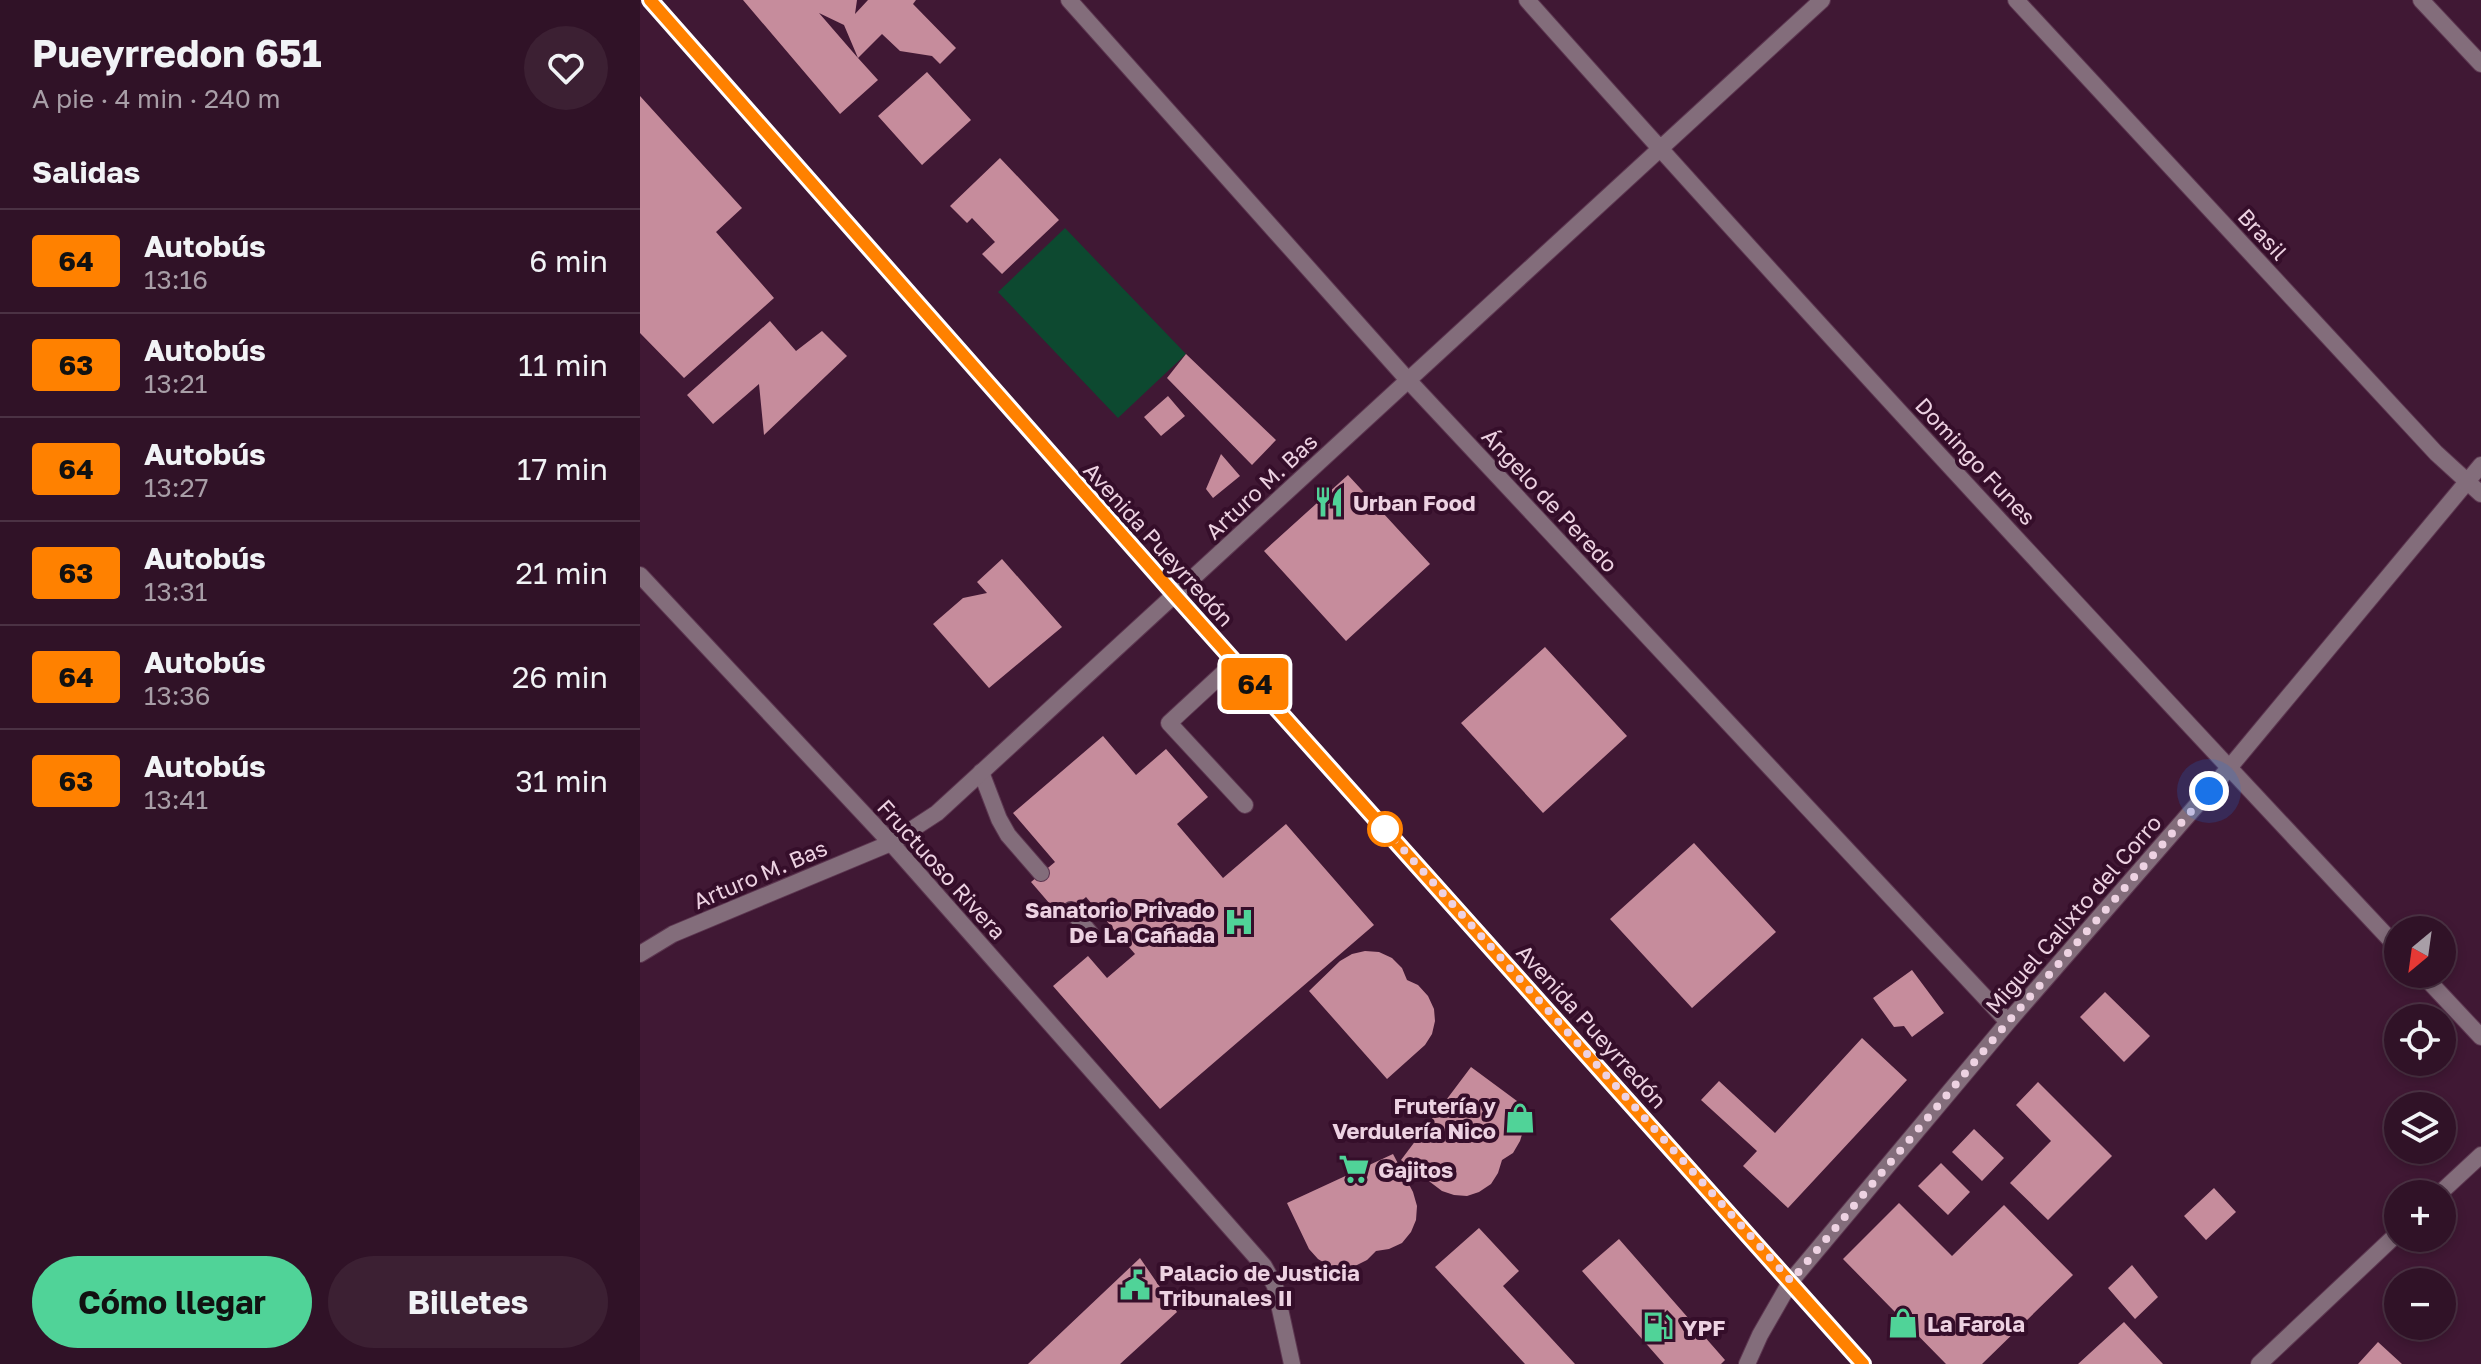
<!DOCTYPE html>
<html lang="es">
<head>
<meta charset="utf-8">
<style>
	body { margin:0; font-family:"Golos Text",sans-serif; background:#3c2033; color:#f1f3f6; height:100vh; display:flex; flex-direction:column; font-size:30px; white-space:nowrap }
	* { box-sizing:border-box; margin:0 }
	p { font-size:26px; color:#a89ea7 }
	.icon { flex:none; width:44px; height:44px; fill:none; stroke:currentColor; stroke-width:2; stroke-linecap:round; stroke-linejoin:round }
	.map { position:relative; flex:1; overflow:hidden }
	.side { display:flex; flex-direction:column; background:#301227; width:640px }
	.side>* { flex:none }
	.badge { padding:0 16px; border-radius:6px; font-size:28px; line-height:52px }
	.needle { width:52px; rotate:209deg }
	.tools { position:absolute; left:1744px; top:916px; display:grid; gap:16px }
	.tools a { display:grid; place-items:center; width:72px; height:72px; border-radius:50%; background:#301227; box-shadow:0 4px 12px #0003,0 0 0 2px #4b3244; font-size:40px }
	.you { position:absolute; width:40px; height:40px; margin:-20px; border:6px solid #fff; border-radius:50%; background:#1a73e8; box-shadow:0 0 0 12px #1a73e833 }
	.map>.badge { position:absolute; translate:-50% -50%; box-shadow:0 0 0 4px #fff }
	h2 { padding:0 32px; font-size:30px; line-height:72px }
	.round { display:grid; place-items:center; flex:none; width:84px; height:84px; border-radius:42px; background:#3c2033 }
	.overview { display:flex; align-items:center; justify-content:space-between; height:136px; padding:0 32px }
	h1 { font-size:38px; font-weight:700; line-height:60px }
	.action { display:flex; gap:16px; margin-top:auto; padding:16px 32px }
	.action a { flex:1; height:92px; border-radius:48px; background:#50d398; color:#111; font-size:32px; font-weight:700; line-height:92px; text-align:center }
	.action a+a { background:#3c2033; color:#f1f3f6 }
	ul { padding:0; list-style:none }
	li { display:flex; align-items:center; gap:24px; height:104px; padding:0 32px; border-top:2px solid #4b3244 }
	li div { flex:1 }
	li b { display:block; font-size:30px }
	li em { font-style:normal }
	li .badge { min-width:88px; font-weight:700; text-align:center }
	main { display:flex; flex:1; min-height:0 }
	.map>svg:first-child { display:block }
</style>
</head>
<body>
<main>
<section class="side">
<div class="overview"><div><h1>Pueyrredon 651</h1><p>A pie · 4 min · 240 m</p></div><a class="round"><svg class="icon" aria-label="heart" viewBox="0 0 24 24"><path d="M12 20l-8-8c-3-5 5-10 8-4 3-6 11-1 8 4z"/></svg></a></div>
<h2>Salidas</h2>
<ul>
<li><span class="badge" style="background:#ff8100;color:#111">64</span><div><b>Autobús</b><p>13:16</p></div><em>6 min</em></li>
<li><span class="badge" style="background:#ff8100;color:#111">63</span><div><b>Autobús</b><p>13:21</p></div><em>11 min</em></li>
<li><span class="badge" style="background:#ff8100;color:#111">64</span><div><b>Autobús</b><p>13:27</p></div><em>17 min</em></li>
<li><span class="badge" style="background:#ff8100;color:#111">63</span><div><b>Autobús</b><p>13:31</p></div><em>21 min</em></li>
<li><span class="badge" style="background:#ff8100;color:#111">64</span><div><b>Autobús</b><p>13:36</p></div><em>26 min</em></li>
<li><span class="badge" style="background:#ff8100;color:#111">63</span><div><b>Autobús</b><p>13:41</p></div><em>31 min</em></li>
</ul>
<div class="action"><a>Cómo llegar</a><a>Billetes</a></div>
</section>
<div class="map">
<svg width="1841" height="1364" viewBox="0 0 1841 1364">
	<rect width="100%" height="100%" fill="#401834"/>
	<path fill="#0d4930" d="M425 228 546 354 478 418 358 292Z"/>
	<path fill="#c68c9c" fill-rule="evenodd" d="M103 0H217L215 14 228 0H276L273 4 316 48 300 64 292 56 260 51 242 34 218 58 238 80 200 114ZM179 13 204 25 218 58Z
		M287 72 331 120 282 165 238 116Z
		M0 96 102 208 76 232 134 298 44 378 0 333Z
		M360 158 419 220 362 274 342 254 355 242 332 218 327 223 310 206Z
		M130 321 156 351 182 331 207 356 124 435 119 384 73 424 47 395Z
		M546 354 636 440 612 465 527 378Z
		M528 396 545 416 521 436 504 417Z
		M581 454 600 476 573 498 566 489Z
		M708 475 790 564 706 641 624 551Z
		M362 559 422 627 349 688 293 624 323 598 347 593 337 582Z
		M905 647 987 736 903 813 821 723Z
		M463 736 496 775 526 749 568 797 537 824 583 878 646 824 734 925 520 1109 413 986 448 956 467 978 495 954 446 897 422 918 391 882 415 862 373 813Z
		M1054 843 1136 932 1052 1008 970 919Z
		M725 951 739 952 752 958 762 968 767 980 778 985 788 996 794 1009 795 1021 792 1034 785 1045 747 1079 669 991 700 961 712 954Z
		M1272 970 1304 1013 1272 1037 1264 1026 1254 1027 1233 998Z
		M1465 992 1510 1036 1484 1062 1440 1017Z
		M1222 1038 1267 1080 1148 1208 1103 1166 1117 1151 1061 1100 1079 1081 1135 1133Z
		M831 1067 877 1101 883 1114 884 1128 880 1141 873 1153 862 1160 858 1173 851 1184 839 1192 827 1196 814 1195 802 1191 761 1160Z
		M1398 1082 1472 1156 1408 1220 1370 1183 1411 1141 1376 1105Z
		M1334 1129 1364 1158 1342 1181 1312 1152Z
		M753 1154 773 1192 777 1206 776 1220 771 1232 762 1243 749 1249 736 1251 727 1260 715 1266 701 1268 688 1265 678 1259 669 1249 647 1203Z
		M1301 1163 1330 1192 1308 1215 1278 1186Z
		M1574 1188 1596 1212 1566 1240 1544 1216Z
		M1259 1203 1312 1256 1364 1205 1433 1275 1342 1364H1306L1203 1259Z
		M839 1228 879 1271 863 1286 935 1364H885L795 1267Z
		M979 1239 1085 1360 1081 1364H1024L942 1271Z
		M500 1258 537 1312 480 1364H388Z
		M1492 1265 1518 1297 1495 1319 1468 1288Z
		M1484 1322 1523 1364H1438Z
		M1738 1342 1762 1364H1718Z"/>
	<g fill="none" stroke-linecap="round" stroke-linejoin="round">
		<g stroke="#5c3650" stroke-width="18">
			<path id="service" d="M595 662 529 723 605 805
				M341 772 359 819 368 835 401 873
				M431 910 451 934"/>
		</g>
		<g stroke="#5c3650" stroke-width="18">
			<path id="minor" d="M429 0 767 379 1368 1022
				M887 0C1172 320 1464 635 1758 948
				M1376 0 1796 453 1841 494
				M1781 0 1841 64
				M0 575 251 843 624 1266 635 1286 652 1364
				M0 954 33 934 251 843 297 813 1182 0
				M1782 974 1841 1037
				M1799 1194 1841 1155
				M1107 1364 1120 1335 1151 1281 1368 1022 1589 768 1841 465
				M1619 1364 1758 1233"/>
		</g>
		<g stroke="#5c3650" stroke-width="18">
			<path id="secondary" d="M10 0 535 595 1223 1364"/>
		</g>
		<use href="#service" stroke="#836d7b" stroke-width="16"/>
		<use href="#minor" stroke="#836d7b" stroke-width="16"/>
		<use href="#secondary" stroke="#b694a9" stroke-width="16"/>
	</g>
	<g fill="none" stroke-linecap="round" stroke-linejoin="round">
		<g stroke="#fff" stroke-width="18">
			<path id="line" d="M10 0 535 595 1223 1364"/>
		</g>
		<use href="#line" stroke="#ff8100" stroke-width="12"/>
		<path stroke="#edd2e2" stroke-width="8" stroke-dasharray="0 14.4" d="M745 829 1151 1281 1368 1022 1569 791"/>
	</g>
	<defs>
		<g id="restaurant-bare" transform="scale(2.4)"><path d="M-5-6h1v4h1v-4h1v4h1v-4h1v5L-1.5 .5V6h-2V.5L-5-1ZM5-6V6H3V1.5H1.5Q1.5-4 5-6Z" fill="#50d398" stroke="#350e2a" stroke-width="2.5" paint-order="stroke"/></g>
		<g id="hospital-bare" transform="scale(2.4)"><path d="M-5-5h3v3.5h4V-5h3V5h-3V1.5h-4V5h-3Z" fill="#50d398" stroke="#350e2a" stroke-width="2.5" paint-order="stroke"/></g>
		<g id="shop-bare" transform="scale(2.4)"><path d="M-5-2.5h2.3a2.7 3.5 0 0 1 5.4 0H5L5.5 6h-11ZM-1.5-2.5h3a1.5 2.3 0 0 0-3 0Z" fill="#50d398" stroke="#350e2a" stroke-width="2.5" paint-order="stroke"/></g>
		<g id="supermarket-bare" transform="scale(2.4)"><path d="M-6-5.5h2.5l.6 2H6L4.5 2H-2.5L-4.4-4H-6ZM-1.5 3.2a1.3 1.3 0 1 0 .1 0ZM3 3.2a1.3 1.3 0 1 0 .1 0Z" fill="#50d398" stroke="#350e2a" stroke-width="2.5" paint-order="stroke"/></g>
		<g id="civic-bare" transform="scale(2.4)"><path d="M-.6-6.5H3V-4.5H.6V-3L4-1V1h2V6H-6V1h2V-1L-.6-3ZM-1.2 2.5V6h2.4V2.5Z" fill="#50d398" stroke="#350e2a" stroke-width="2.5" paint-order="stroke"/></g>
		<g id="fuel-bare" transform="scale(2.4)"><path d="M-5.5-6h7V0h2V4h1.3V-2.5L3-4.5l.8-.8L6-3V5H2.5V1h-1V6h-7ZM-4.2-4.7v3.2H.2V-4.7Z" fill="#50d398" stroke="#350e2a" stroke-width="2.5" paint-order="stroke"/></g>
	</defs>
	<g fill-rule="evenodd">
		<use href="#restaurant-bare" x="689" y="502"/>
		<use href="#hospital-bare" x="599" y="922"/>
		<use href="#shop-bare" x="880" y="1118"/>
		<use href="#supermarket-bare" x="714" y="1169"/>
		<use href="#civic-bare" x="495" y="1285"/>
		<use href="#shop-bare" x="1263" y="1323"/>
		<use href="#fuel-bare" x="1018" y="1327"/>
	</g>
	<circle fill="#fff" stroke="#ff8100" stroke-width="4" cx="745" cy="829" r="16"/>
	<g text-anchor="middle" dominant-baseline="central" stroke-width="8" stroke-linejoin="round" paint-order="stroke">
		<g font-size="22" fill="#edd2e2" stroke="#350e2a">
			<text transform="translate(1623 234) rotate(47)">Brasil</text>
			<text transform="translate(1336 461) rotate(47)">Domingo Funes</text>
			<text transform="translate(621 486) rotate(-43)">Arturo M. Bas</text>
			<text transform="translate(910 500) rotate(47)">Ángelo de Peredo</text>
			<text transform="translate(519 544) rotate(48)">Avenida Pueyrredón</text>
			<text transform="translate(302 869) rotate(48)">Fructuoso Rivera</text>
			<text transform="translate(120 874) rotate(-23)">Arturo M. Bas</text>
			<text transform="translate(1433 914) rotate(-49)">Miguel Calixto del Corro</text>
			<text transform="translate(952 1026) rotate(48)">Avenida Pueyrredón</text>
		</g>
		<g font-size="22" font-weight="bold" fill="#edd2e2" stroke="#350e2a" text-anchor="start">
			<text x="713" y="502">Urban Food</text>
			<text x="575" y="909" text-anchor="end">Sanatorio Privado<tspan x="575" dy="25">De La Cañada</tspan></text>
			<text x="856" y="1105" text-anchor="end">Frutería y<tspan x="856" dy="25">Verdulería Nico</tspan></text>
			<text x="738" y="1169">Gajitos</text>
			<text x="519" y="1272">Palacio de Justicia<tspan x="519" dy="25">Tribunales II</tspan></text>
			<text x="1287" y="1323">La Farola</text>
			<text x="1042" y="1327">YPF</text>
		</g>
	</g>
</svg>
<div class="tools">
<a><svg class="needle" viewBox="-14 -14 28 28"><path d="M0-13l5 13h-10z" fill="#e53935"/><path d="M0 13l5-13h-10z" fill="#a89ea7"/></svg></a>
<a><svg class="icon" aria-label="locate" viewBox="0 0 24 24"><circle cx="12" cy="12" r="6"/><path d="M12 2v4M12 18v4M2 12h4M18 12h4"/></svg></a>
<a><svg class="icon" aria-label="layers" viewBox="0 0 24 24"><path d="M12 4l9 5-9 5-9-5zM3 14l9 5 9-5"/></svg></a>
<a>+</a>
<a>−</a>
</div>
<div class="you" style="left:1569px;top:791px"></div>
<b class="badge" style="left:615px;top:684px;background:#ff8100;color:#111">64</b>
</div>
</main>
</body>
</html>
